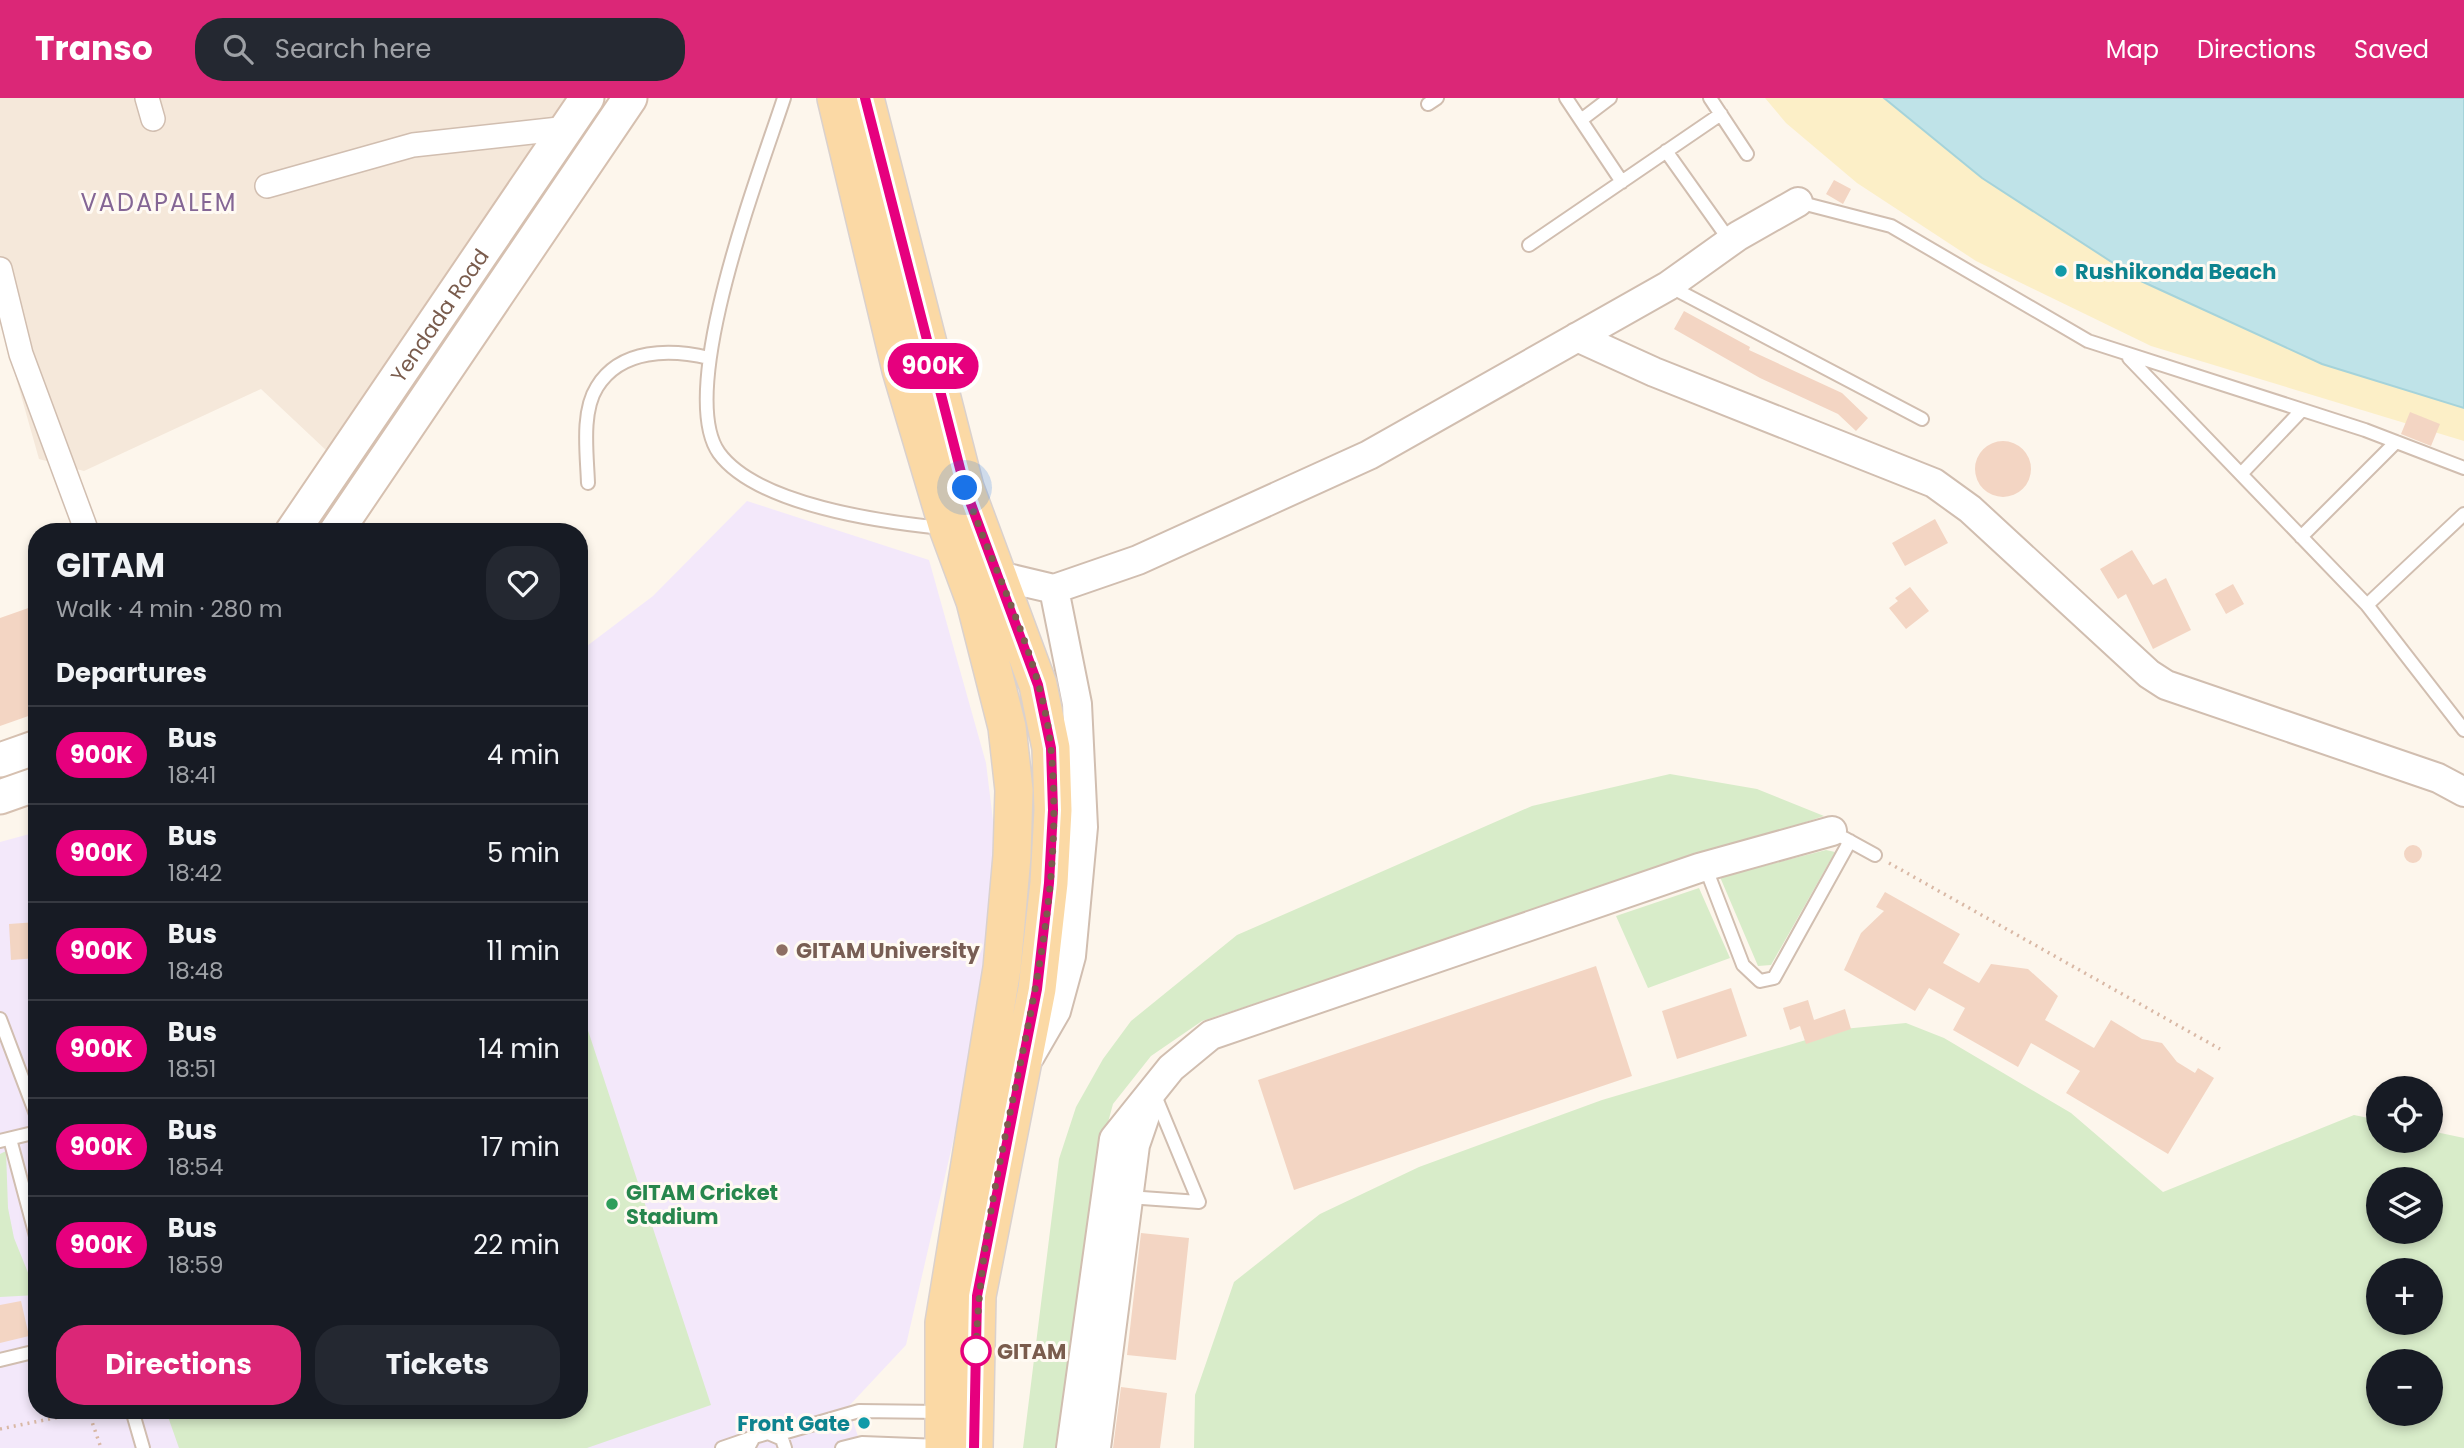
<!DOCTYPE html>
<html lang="en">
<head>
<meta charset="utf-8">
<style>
	body { margin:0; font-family:Poppins,sans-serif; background:#242831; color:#f1f3f6; height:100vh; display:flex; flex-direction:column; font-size:26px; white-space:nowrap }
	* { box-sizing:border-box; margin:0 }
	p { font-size:23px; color:#9ea1a6 }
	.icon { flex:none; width:38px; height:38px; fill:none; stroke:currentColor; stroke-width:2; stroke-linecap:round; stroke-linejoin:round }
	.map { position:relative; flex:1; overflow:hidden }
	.side { position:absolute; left:28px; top:425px; width:560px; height:896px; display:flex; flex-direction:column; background:#171b24; border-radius:28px; box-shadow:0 4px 10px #0003 }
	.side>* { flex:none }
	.badge { padding:0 14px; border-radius:23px; font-size:24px; line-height:46px }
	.controls { position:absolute; left:2366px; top:978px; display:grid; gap:14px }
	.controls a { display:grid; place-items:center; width:77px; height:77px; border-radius:50%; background:#171b24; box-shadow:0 4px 10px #0003; font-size:35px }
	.you { position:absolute; width:35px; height:35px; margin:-18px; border:5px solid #fff; border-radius:50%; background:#1a73e8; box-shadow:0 0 0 10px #1a73e833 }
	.map>.badge { position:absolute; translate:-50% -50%; box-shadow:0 0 0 4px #fff }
	h2 { padding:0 28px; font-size:26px; line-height:63px }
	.round { display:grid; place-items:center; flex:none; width:74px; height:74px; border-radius:28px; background:#242831 }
	.overview { display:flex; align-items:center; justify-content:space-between; height:119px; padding:0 28px }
	h1 { font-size:33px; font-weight:700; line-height:52px }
	.action { display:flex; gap:14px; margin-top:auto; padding:14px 28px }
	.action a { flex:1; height:80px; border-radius:28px; background:#db2777; color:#fff; font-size:28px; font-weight:700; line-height:80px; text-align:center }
	.action a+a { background:#242831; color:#f1f3f6 }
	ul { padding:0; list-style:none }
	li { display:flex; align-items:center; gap:21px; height:98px; padding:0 28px; border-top:2px solid #363941 }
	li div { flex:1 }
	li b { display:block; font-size:26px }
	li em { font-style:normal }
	li .badge { min-width:77px; font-weight:700; text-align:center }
	header { display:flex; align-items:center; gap:42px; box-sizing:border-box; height:98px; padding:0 35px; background:#db2777; color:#fff }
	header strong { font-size:33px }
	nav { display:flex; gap:38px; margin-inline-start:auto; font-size:24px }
	.search { width:490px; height:63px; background:#242831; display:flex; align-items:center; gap:18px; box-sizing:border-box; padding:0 24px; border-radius:28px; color:#9ea1a6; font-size:26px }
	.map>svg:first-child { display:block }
</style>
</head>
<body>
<header>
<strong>Transo</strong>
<div class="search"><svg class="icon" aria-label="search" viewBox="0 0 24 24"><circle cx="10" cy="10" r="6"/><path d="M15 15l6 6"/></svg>Search here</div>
<nav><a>Map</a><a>Directions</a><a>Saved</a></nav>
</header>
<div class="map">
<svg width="2464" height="1350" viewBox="0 0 2464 1350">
	<rect width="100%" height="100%" fill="#fdf6ec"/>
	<path fill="#f5e8da" d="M0 0H590L328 354 261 291 84 373 39 361 0 223Z"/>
	<path fill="#f3e8fa" d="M747 403 929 462 986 665 996 747 973 957 906 1247 848 1309 862 1350H0V744L37 734V1312H579V554L653 498Z"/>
	<path fill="#d8ecc9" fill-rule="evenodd" d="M1670 676 1757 691 1824 718 1202 923 1151 958 1113 1006 1095 1072 1059 1350H1023L1059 1061 1076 1009 1103 961 1131 923 1237 837 1532 708Z
		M1826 752 1835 754 1771 867 1758 868 1720 779Z
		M1699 790 1730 860 1648 890 1616 818Z
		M579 905 711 1307 587 1350H179L166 1313 579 1312Z
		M1906 925 1944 940 2071 1015 2163 1094 2354 1017 2378 1022V1043H2431V1033L2464 1040V1350H1194L1195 1297 1234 1184 1320 1116 1419 1069 1602 1002 1843 931ZM2378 1082H2431V1134H2378ZM2378 1172H2431V1225H2378ZM2378 1264H2431V1316H2378Z
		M6 1053 8 1110 14 1140 37 1197 0 1199V1056Z"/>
	<path fill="#fcefc7" d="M1765 0H1884L1982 80 2141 183 2322 266 2464 310V343L2151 248 1976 163 1857 85 1786 25Z"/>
	<path fill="#bfe3e8" stroke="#a5d3da" stroke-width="2" d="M1884 0H2464V310L2322 266 2141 183 1982 80Z"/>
	<path fill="#f3d5c3" d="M1834 82 1851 91 1843 106 1826 96Z
		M1684 213 1750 249 1749 252 1842 295 1868 320 1856 333 1838 316 1760 280 1674 231Z
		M2410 314 2440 326 2431 348 2401 336Z
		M1975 371a28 28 0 1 1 56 0a28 28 0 1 1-56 0Z
		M1935 421 1948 445 1905 468 1892 445Z
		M2132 452 2153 487 2166 480 2191 532 2153 551 2126 496 2118 501 2100 471Z
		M2233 486 2244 506 2226 516 2215 496Z
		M1910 489 1929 513 1906 531 1889 510 1898 503 1895 500Z
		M37 507V615L0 628V520Z
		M2404 756a9 9 0 1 1 18 0a9 9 0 1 1-18 0Z
		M1885 794 1960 836 1943 865 1979 885 1991 866 2028 871 2058 898 2045 922 2094 950 2111 922 2142 941 2162 945 2177 964 2195 975 2198 970 2214 980 2168 1056 2066 995 2080 973 2031 945 2018 969 1953 932 1965 910 1929 890 1915 913 1844 872 1861 835 1884 813 1876 809Z
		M37 824V860L11 862 9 826Z
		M1596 868 1632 978 1294 1092 1258 982Z
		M1731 890 1747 938 1677 961 1662 913Z
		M1808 902 1814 922 1845 911 1851 931 1806 946 1800 928 1790 932 1783 910Z
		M1141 1135 1189 1140 1176 1262 1127 1257Z
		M21 1203 29 1238 0 1245V1207Z
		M1121 1289 1167 1295 1160 1350H1113Z"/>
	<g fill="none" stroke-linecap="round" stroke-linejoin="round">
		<g stroke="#d1beb0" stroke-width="16">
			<path id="service" d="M784 0C761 71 675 293 719 355 757 407 882 424 942 430
				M1566 0 1622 84
				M1710 0 1747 56
				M1428 6 1437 0
				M1581 22 1610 0
				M1666 53 1730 143
				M1798 104 1891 128 2088 243 2365 332 2464 370
				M1529 147 1721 16
				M1669 188 1922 321
				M2129 260 2367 507 2464 632
				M2241 376 2302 312
				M588 385C587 356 581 314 597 289 621 250 671 251 709 260
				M2301 439 2396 344
				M2367 507 2464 416
				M1844 740 1875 757
				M1705 768 1743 867 1760 883 1774 880 1850 743
				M0 921 37 1019
				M10 1041 37 1142
				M0 1043 37 1034
				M1128 1099 1199 1104 1156 1000
				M0 1262 37 1253
				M132 1312 143 1350
				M776 1337 859 1313 940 1314
				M722 1350 754 1339
				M748 1350 754 1339 768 1335 782 1341 785 1350
				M842 1350 862 1345 940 1348"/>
		</g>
		<g stroke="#d1beb0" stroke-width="26">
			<path id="minor" d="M147 0 153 21
				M267 88 413 47 568 30
				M0 171 21 256 87 434"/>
		</g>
		<g stroke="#d1beb0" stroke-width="32">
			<path id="tertiary" d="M1577 239 1654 274 1934 385 1970 411 2149 576 2166 587 2438 680 2464 694
				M999 478 1054 491 1077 606 1083 729 1071 858 1056 913 1030 958
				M1054 491 1138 462 1369 357 1668 188 1738 138 1798 104
				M1071 1350 1114 1041 1171 970 1211 937 1699 770 1832 733
				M1096 1350 1135 1047 1148 1009"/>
		</g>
		<g stroke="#d6c0b0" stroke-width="37">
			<g id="secondary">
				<path id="s1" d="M292 434 587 0"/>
				<path d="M336 434 630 0"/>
				<path d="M0 662 37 649"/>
				<path d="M0 699 37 686"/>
			</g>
		</g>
		<g stroke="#dad1cd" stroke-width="40">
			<path id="primary" d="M836 0 901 272 948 430 975 503 1007 629 1014 692 1012 758 1002 870 944 1225V1350
				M865 0 965 390 1038 587 1051 650 1053 712 1049 785 1037 891 977 1198 974 1350"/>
		</g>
		<path stroke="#d9b8a5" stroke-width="3.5" stroke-dasharray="2 5" stroke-linecap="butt" d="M1889 765 2220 951
			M88 1312 101 1350
			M0 1331 89 1313"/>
		<use href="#service" stroke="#fff" stroke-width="12"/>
		<use href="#minor" stroke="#fff" stroke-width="23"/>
		<use href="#tertiary" stroke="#fff" stroke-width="28"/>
		<use href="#secondary" stroke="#fff" stroke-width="33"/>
		<use href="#primary" stroke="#fbd9a5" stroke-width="37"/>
	</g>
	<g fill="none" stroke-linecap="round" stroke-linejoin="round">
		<g stroke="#fff" stroke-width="16">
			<path id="line" d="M865 0 965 390 1038 587 1051 650 1053 712 1049 785 1037 891 977 1198 974 1350"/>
		</g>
		<use href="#line" stroke="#e6007e" stroke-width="10"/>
		<path stroke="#7a5c4d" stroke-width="7" stroke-dasharray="0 12.6" d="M965 390C994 475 1042 561 1051 651 1071 859 979 1056 976 1260V1253"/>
	</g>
	<g fill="#0f9aa8" stroke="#fffaf3" stroke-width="2.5">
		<circle cx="2061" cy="173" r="7"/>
		<circle cx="864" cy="1325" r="7"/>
	</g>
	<circle fill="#8d6e63" stroke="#fffaf3" stroke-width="2.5" cx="782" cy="852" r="7"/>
	<circle fill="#2e9e5b" stroke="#fffaf3" stroke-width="2.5" cx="612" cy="1106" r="7"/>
	<circle fill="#fff" stroke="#e6007e" stroke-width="3.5" cx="976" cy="1253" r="14"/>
	<g text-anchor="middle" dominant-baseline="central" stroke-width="6" stroke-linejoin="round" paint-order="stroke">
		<g font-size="21" font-weight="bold" fill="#0d838f" stroke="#fffaf3" text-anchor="start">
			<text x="2075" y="173">Rushikonda Beach</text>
			<text x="850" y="1325" text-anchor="end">Front Gate</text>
		</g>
		<g font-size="21" fill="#7a5c4d" stroke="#fffaf3">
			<text stroke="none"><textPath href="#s1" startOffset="262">Yendada Road</textPath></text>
		</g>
		<g font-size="21" font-weight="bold" fill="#785e54" stroke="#fffaf3" text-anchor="start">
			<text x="796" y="852">GITAM University</text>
		</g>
		<g font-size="21" font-weight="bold" fill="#27864d" stroke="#fffaf3" text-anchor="start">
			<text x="626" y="1094">GITAM Cricket<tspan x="626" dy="24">Stadium</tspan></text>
		</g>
		<g font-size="21" font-weight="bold" fill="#7a5c4d" stroke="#fffaf3" text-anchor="start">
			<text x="997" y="1253">GITAM</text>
		</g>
		<g font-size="24" letter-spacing="2" fill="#846695" stroke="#fffaf3">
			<text x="159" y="104">VADAPALEM</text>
		</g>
	</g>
</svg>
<div class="controls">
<a><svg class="icon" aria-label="locate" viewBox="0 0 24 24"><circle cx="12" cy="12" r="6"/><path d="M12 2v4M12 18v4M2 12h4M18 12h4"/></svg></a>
<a><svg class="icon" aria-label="layers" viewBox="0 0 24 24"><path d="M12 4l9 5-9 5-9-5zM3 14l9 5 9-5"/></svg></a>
<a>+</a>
<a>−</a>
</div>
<div class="you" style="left:965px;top:390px"></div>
<b class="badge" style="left:933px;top:268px;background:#e6007e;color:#fff">900K</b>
<section class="side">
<div class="overview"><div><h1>GITAM</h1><p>Walk · 4 min · 280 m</p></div><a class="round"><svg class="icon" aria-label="heart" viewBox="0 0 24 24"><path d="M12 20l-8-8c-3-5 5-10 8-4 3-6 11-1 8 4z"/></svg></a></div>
<h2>Departures</h2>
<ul>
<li><span class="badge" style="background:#e6007e;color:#fff">900K</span><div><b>Bus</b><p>18:41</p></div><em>4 min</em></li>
<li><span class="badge" style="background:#e6007e;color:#fff">900K</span><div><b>Bus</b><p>18:42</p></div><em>5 min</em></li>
<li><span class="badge" style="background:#e6007e;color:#fff">900K</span><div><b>Bus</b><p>18:48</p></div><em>11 min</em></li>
<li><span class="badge" style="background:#e6007e;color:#fff">900K</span><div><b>Bus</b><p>18:51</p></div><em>14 min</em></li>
<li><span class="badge" style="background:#e6007e;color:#fff">900K</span><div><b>Bus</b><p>18:54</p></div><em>17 min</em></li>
<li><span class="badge" style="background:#e6007e;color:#fff">900K</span><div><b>Bus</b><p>18:59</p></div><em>22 min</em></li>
</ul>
<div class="action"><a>Directions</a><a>Tickets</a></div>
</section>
</div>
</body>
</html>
